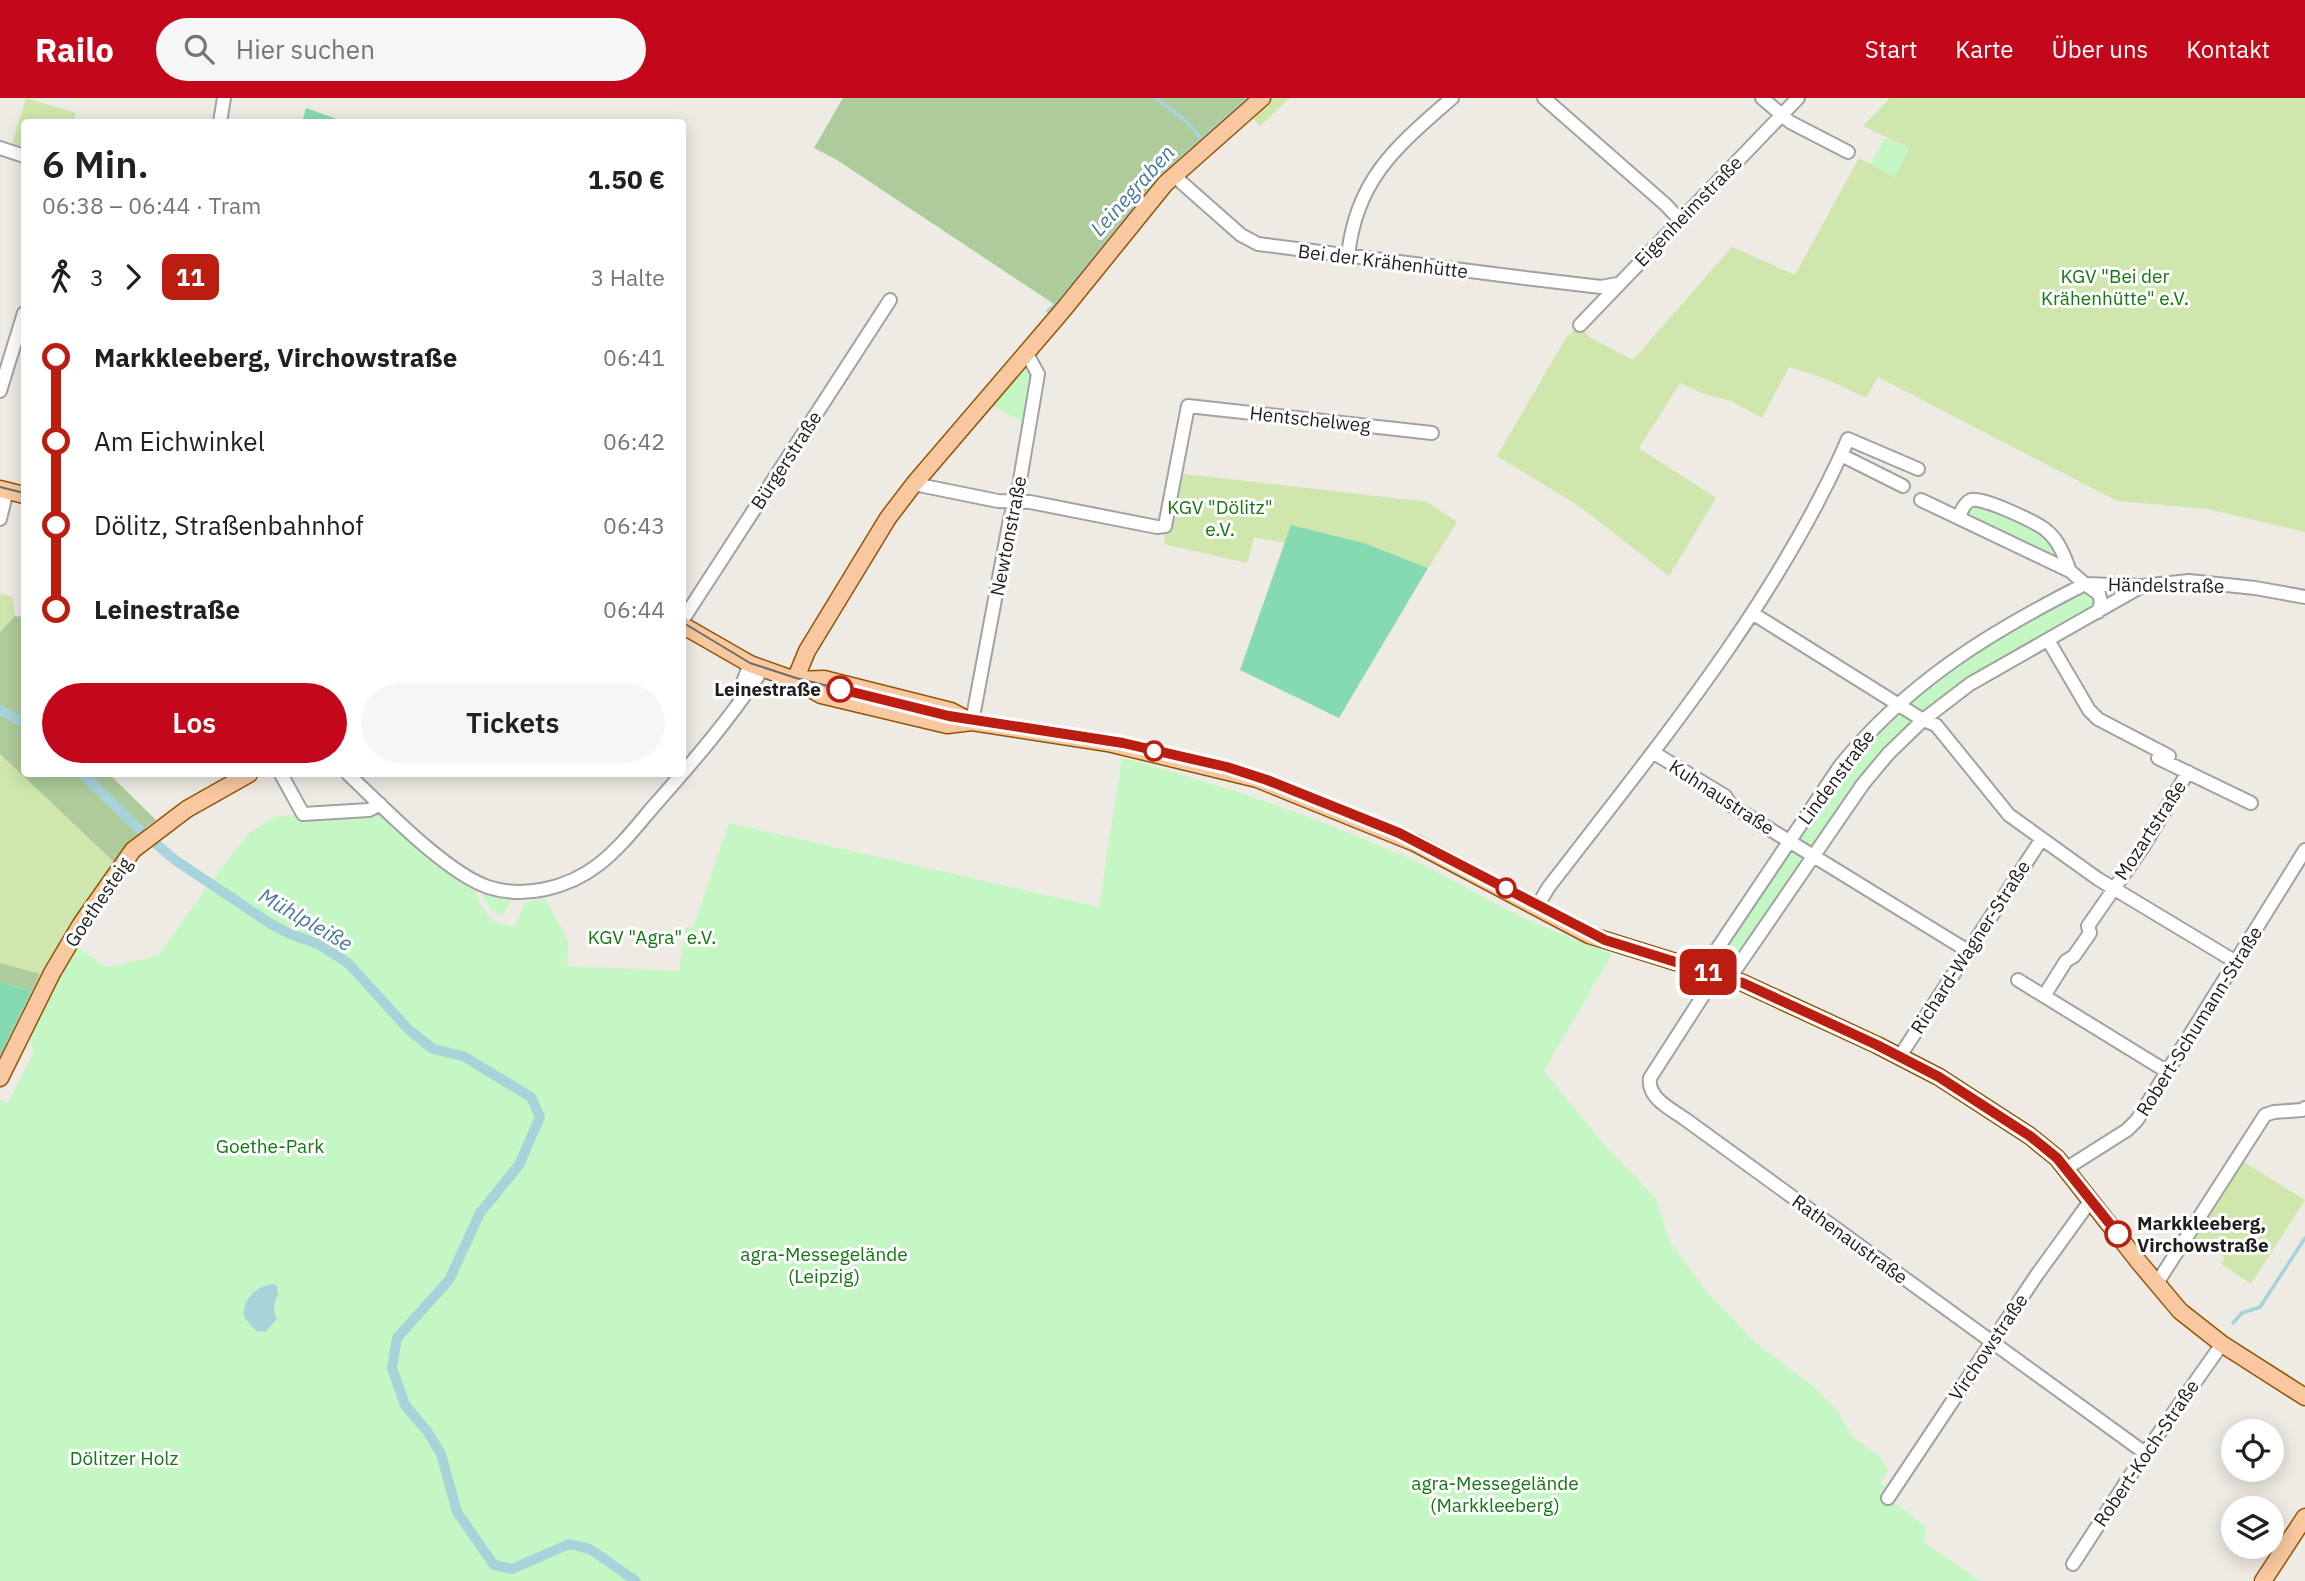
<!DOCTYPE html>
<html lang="de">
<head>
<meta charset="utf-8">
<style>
	body { margin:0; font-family:"IBM Plex Sans",sans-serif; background:#f6f6f6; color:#202124; height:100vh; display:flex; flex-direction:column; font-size:26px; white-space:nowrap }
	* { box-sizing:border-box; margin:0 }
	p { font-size:23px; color:#757577 }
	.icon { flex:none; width:38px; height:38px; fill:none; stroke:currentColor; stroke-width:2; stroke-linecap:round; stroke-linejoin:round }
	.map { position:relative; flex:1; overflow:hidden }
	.side { position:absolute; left:21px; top:21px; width:665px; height:658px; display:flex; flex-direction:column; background:#fff; border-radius:7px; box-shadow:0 4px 18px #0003 }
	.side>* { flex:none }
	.badge { padding:0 14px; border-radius:10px; font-size:24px; line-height:46px }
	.buttons { position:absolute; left:2221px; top:1321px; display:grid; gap:14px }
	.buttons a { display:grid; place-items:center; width:63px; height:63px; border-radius:50%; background:#fff; box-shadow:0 4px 18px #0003; font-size:35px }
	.map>.badge { position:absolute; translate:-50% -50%; box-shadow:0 0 0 4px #fff }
	.legs { display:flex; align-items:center; gap:10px; height:77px; padding:0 21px; font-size:23px }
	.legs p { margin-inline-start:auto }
	.overview { display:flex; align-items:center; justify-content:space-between; height:119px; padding:0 21px }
	h1 { font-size:38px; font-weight:600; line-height:52px }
	.action { display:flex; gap:14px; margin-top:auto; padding:14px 21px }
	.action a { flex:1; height:80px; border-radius:42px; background:#c3081b; color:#fff; font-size:28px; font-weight:600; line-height:80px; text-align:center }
	.action a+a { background:#f6f6f6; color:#202124 }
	ul { padding:0 21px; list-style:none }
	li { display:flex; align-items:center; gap:24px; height:84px; font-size:26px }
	li i { display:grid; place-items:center; width:10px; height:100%; margin:0 9px; background:currentColor }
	li i::after { content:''; width:18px; height:18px; margin:-9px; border:5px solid; border-radius:50%; background:#fff }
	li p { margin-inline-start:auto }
	li:first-child i { background:linear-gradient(#0000 50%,currentColor 0) }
	li:last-child i { background:linear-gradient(currentColor 50%,#0000 0) }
	header { display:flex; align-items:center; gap:42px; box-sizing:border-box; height:98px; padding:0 35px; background:#c3081b; color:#fff }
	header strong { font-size:33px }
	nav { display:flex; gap:38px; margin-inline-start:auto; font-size:24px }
	.search { width:490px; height:63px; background:#f6f6f6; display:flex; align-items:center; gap:18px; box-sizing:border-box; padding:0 24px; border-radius:38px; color:#757577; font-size:26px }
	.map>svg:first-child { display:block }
</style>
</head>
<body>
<header>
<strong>Railo</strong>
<div class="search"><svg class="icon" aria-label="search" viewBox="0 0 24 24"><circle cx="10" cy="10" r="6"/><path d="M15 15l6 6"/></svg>Hier suchen</div>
<nav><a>Start</a><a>Karte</a><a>Über uns</a><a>Kontakt</a></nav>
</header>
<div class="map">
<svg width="2305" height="1483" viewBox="0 0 2305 1483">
	<rect width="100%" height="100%" fill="#eeeae4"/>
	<path fill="#cfe7ac" d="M26 0 76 15 73 24H24V50L12 46Z
		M1262 0H1290L1260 28 1247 13Z
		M1890 0H2305V434L2208 411 2117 403 1878 279 1866 300 1824 280 1789 269 1762 320 1731 303 1701 295 1680 285 1639 350 1716 400 1669 478 1579 408 1497 358 1566 240 1580 227 1589 239 1633 262 1732 149 1795 177 1859 60 1895 79 1909 50 1863 28Z
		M1176 375 1428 404 1457 424 1428 470 1364 445 1291 427 1286 445 1254 439 1247 465 1164 446 1165 428Z
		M0 495 12 499 15 518 0 534Z
		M0 656 115 765 40 876 0 865Z
		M2237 1060 2305 1102 2251 1186 2221 1166 2225 1160 2187 1137Z"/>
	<path fill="#aecc9b" d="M843 0H1262L1175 75 1063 212 837 62 814 50Z
		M15 518 24 519V676H109L156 722 141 733 115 765 0 656V534Z
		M0 865 40 876 32 893 0 884Z"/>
	<path fill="#c4f7c3" d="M1885 40 1909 50 1895 79 1870 66Z
		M1026 254 1038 276 1030 328 983 303Z
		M1970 403 2047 432 2070 473 1959 420Z
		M2094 490 2098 514 1970 586 1888 656 1729 881 1703 872 1789 743 1897 606 2053 502Z
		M1122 660C1224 687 1323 721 1419 765 1452 781 1485 801 1518 817 1548 832 1581 843 1612 856L1544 973 1601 1043 1656 1101 1670 1144 1708 1195 1755 1244 1815 1290 1839 1315 1852 1338 1880 1359 1888 1373 1880 1385 1892 1393 1889 1400 1926 1429 1924 1444 1980 1483H0V1001L8 1005 34 954 25 931 70 844 106 869 158 858 209 786 248 736 274 719 380 706 469 781 482 809 494 824 515 828 525 805 545 800 568 842 567 868 679 873 686 830H693L729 725 1099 809Z
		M485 795C495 795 506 796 511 805L501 818C492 814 486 805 482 796Z"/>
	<path fill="#85dab1" d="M306 10 345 24H302Z
		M1291 427 1364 445 1428 470 1339 620 1240 572Z
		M0 884 32 893 0 958Z"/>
	<path fill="#a6d4da" d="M273 1186 277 1188 278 1197C273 1206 273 1211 277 1221L265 1234 256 1233 244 1219C242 1202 256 1188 273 1186Z"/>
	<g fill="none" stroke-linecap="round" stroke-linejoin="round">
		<path stroke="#a6d4da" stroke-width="3.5" d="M1156 0 1187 24 1201 41
			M1048 213 1059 203 1158 80 1248 0
			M2233 1225 2242 1215 2260 1209 2305 1140"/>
		<path stroke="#a6d4da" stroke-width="10" d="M0 612 24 625
			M83 676 141 733 175 762 271 826 290 836 318 846 348 865 409 932 433 951 463 958 531 999 540 1019 519 1067 480 1115 449 1182 397 1240 392 1270 405 1307 427 1333 441 1356 457 1414 494 1467 512 1471 569 1446 590 1451 636 1483"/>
		<g stroke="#a2a2a2" stroke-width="16">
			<path id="minor" d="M1544 0 1666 107 1680 122
				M1762 0 1790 24 1848 54
				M220 24 224 0
				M0 50 24 58
				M1175 75 1181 84 1241 137 1258 146 1525 180 1601 189 1617 186
				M1348 158C1356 81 1397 48 1452 0
				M1580 227 1798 0
				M0 293 24 215
				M1841 357 1848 341 1918 371
				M914 386 998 403 1030 404 1157 429 1165 428 1188 308 1432 335
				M1921 402 2070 473 2085 486 2142 488 2189 483 2255 490 2305 499
				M1959 420C1961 413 1964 405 1971 402 1983 399 2039 425 2048 434 2059 443 2065 460 2070 473
				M0 421 7 392
				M2098 514 2101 504 2099 496 2085 486C1990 534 1908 584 1840 668L1703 872 1706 893 1650 980C1647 1000 1671 1011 1685 1021L2145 1355
				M1752 515 1923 622 1936 627 2009 717 2098 781 2236 864
				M682 523 890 202
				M2048 542 2089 612 2098 621 2169 658
				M738 597 750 566
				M972 624 1010 421 1019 388 1038 276 1026 254
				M1654 655 1725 698 1732 708 1968 853
				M2158 660 2251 705
				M281 676 303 716 369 712 380 706
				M348 676C381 707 446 775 488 789 524 801 568 790 598 767 619 751 636 729 653 709 692 665 730 621 762 572
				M1537 809 1548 790C1654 652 1767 517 1841 357L1903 388
				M2018 882 2044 898
				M1706 893 1729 881 1863 686 1888 656 1923 622 1970 586 2142 488
				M1900 958 2041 742
				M2166 973 2044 898 2066 863 2074 858 2090 835 2088 828 2143 749 2188 674
				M2067 1070 2127 1032 2137 1022 2305 752
				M2157 1185 2265 1017 2274 1014 2302 1012 2305 1010
				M1888 1400 2036 1178 2091 1102
				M2073 1466 2145 1355 2222 1246"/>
		</g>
		<g stroke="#925506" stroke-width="19">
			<path id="major" d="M0 391 24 397
				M682 527 750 566 795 582 821 597 947 627 972 624 1108 645 1257 681 1415 745 1589 837 1743 885 1877 947 1939 979 2030 1038 2057 1060 2138 1163 2180 1213 2222 1246 2305 1299
				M795 582 807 553 888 420 914 386 1063 212 1165 86 1262 0
				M797 582 824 581 951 613 972 624
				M0 980 52 875 81 826 133 752 187 711 249 676
				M2263 1483 2305 1419"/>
		</g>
		<use href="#minor" stroke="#fff" stroke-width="12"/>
		<use href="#major" stroke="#f8c9a0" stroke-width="16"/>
		<path stroke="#6c6c6c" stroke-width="2" d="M0 389 24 395
			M682 524 750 565 796 580 949 618 1123 645 1252 676 1399 735 1614 846"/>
	</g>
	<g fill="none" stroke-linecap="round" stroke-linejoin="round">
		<g stroke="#fff" stroke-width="16">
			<path id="line-1" d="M840 591 949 618 1123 645 1227 669 1267 682 1399 735 1605 842 1743 885 1877 947 1939 979 2030 1038 2057 1060 2118 1136"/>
		</g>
		<use href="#line-1" stroke="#bb1e10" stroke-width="10"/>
	</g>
	<g fill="#fff" stroke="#bb1e10" stroke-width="3.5">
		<circle cx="840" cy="591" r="12"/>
		<circle cx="1154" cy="653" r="9"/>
		<circle cx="1506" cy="790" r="9"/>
		<circle cx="2118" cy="1136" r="12"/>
	</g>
	<g text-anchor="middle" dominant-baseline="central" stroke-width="6" stroke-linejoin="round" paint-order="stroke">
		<g font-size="19" fill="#1e1e1e" stroke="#fff">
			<text transform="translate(1688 113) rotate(-46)">Eigenheimstraße</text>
			<text transform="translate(1383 163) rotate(7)">Bei der Krähenhütte</text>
			<text transform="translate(1310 321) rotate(6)">Hentschelweg</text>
			<text transform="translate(786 362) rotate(-57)">Bürgerstraße</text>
			<text transform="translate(1008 438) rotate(-79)">Newtonstraße</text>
			<text transform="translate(2166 487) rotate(1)">Händelstraße</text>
			<text transform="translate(1836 679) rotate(-53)">Lindenstraße</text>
			<text transform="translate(1722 699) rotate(33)">Kuhnaustraße</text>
			<text transform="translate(2150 732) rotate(-57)">Mozartstraße</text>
			<text transform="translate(98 804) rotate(-56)">Goethesteig</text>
			<text transform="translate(1970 849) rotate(-57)">Richard-Wagner-Straße</text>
			<text transform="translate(2199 923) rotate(-58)">Robert-Schumann-Straße</text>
			<text transform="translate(1850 1141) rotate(36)">Rathenaustraße</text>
			<text transform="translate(1988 1249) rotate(-56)">Virchowstraße</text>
			<text transform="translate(2146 1355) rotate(-56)">Robert-Koch-Straße</text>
		</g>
		<g font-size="19" fill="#127810" stroke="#fff">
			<text x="2115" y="178">KGV "Bei der<tspan x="2115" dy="22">Krähenhütte" e.V.</tspan></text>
			<text x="1220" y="409">KGV "Dölitz"<tspan x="1220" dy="22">e.V.</tspan></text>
			<text x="652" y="839">KGV "Agra" e.V.</text>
			<text x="270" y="1048">Goethe-Park</text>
			<text x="824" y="1156">agra-Messegelände<tspan x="824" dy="22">(Leipzig)</tspan></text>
			<text x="124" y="1360">Dölitzer Holz</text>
			<text x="1495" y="1385">agra-Messegelände<tspan x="1495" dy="22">(Markkleeberg)</tspan></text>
		</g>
		<g font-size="19" font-weight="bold" fill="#1e1e1e" stroke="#fff" text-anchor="end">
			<text x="821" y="591">Leinestraße</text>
			<text x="2137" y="1125" text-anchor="start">Markkleeberg,<tspan x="2137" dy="22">Virchowstraße</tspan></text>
		</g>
		<g font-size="21" font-style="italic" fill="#48799b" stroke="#fff">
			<text transform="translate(1132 92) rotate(-48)">Leinegraben</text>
			<text transform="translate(306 821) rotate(30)">Mühlpleiße</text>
		</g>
	</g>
</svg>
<div class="buttons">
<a><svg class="icon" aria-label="locate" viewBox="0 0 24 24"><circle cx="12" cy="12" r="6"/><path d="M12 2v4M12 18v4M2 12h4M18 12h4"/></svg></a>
<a><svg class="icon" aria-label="layers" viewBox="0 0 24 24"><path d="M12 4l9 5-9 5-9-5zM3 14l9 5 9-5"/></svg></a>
</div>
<b class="badge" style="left:1708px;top:874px;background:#bb1e10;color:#fff">11</b>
<section class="side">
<div class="overview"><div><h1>6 Min.</h1><p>06:38 – 06:44 · Tram</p></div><b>1.50 €</b></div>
<div class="legs"><svg class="icon" aria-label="walk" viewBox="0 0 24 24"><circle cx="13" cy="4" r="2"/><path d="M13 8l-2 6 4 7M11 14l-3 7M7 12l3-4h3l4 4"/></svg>3<svg class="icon" aria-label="forward" viewBox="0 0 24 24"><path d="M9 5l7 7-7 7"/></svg><b class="badge" style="background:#bb1e10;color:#fff">11</b><p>3 Halte</p></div>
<ul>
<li><i style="color:#bb1e10"></i><b>Markkleeberg, Virchowstraße</b><p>06:41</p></li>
<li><i style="color:#bb1e10"></i><span>Am Eichwinkel</span><p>06:42</p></li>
<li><i style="color:#bb1e10"></i><span>Dölitz, Straßenbahnhof</span><p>06:43</p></li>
<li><i style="color:#bb1e10"></i><b>Leinestraße</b><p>06:44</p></li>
</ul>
<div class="action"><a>Los</a><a>Tickets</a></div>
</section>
</div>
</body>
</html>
